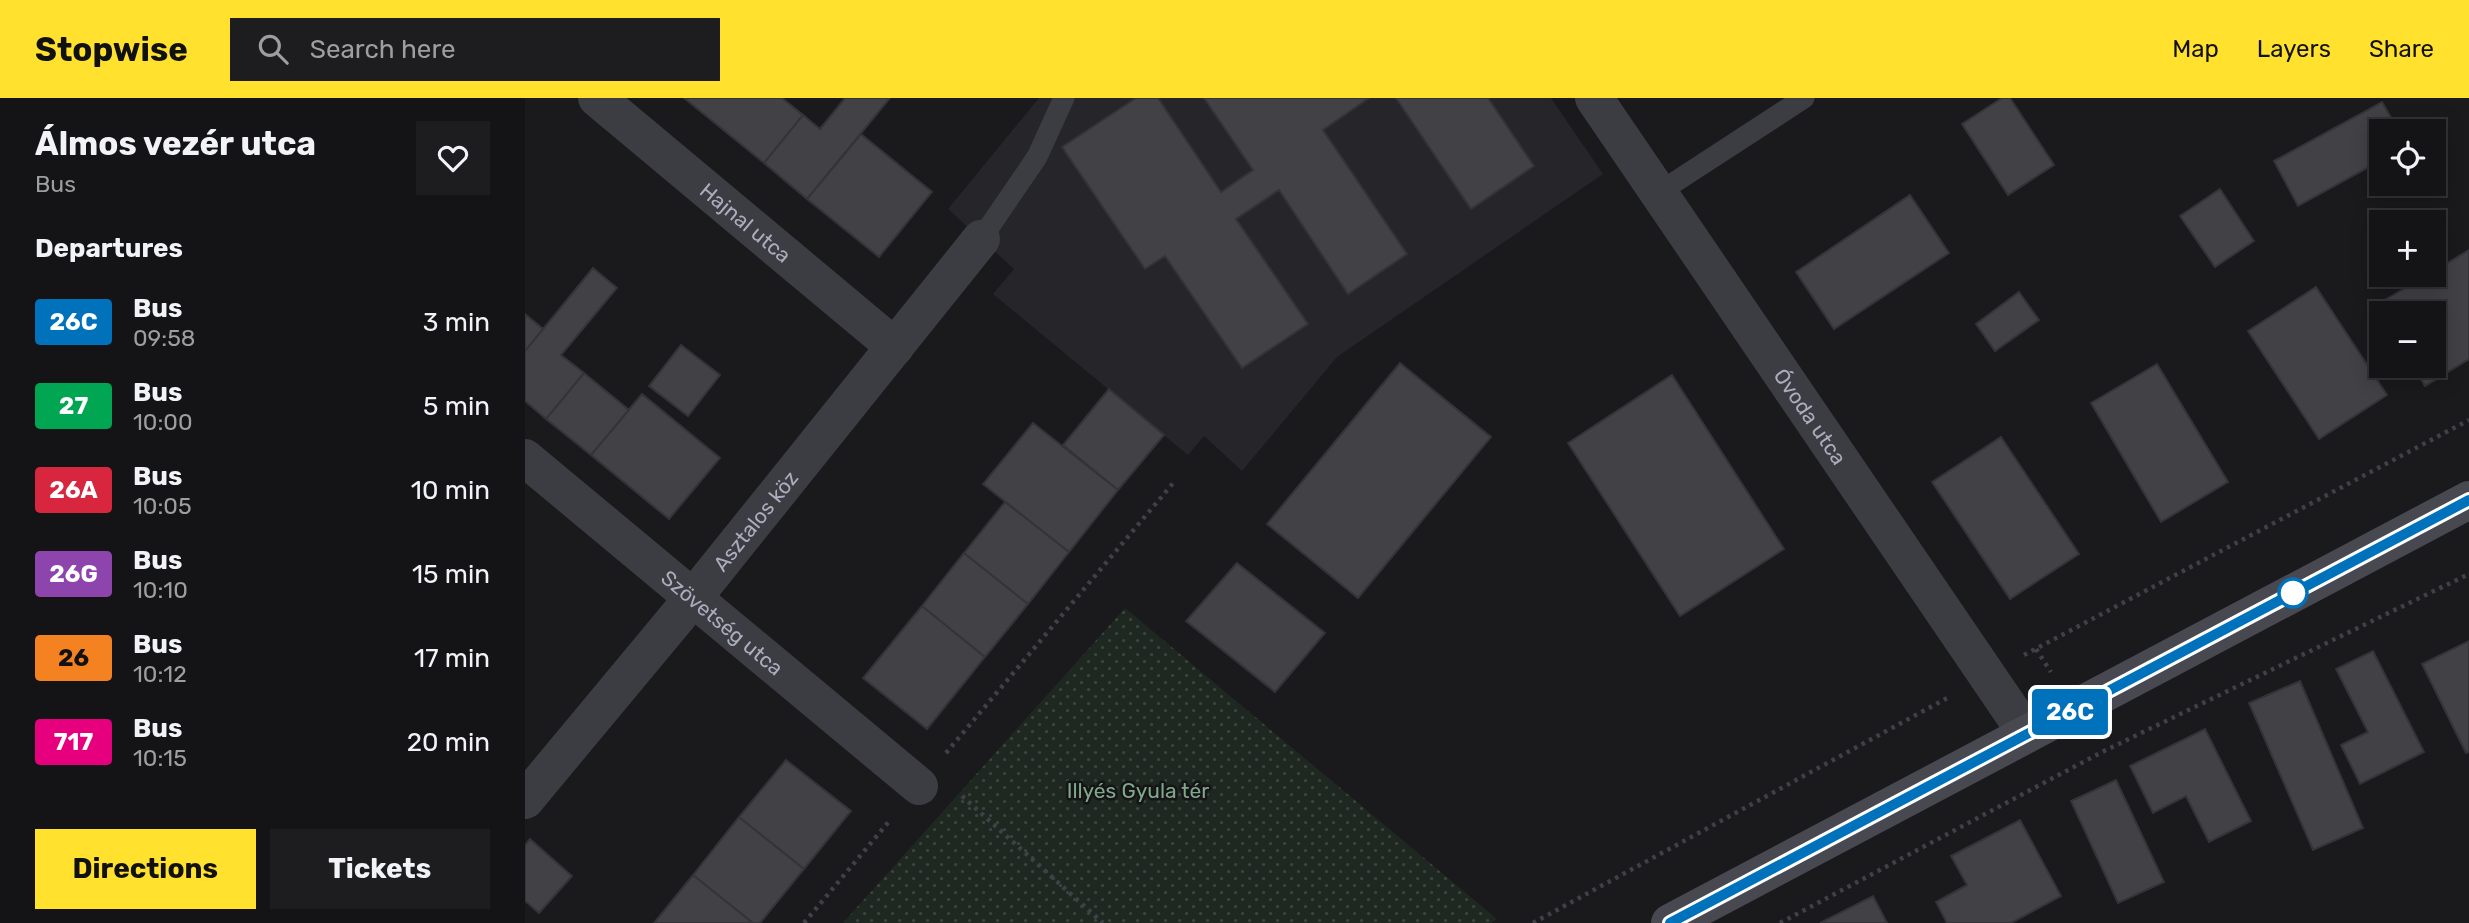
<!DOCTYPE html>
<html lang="en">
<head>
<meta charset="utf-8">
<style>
	body { margin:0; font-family:Rubik,sans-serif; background:#1d1c1e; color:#f1f3f6; height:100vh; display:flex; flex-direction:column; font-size:26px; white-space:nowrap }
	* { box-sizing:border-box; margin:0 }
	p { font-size:23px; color:#9d9ea0 }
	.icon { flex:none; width:38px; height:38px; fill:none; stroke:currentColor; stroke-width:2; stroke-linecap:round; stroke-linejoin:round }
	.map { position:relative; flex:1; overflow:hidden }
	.drawer { display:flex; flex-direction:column; background:#141315; width:525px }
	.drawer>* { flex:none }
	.badge { padding:0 14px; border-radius:5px; font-size:24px; line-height:46px }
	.buttons { position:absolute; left:1844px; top:21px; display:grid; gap:14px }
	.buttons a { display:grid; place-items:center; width:77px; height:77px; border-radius:0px; background:#141315; box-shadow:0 4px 18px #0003,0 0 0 2px #333234; font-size:35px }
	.map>.badge { position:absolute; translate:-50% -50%; box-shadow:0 0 0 4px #fff }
	h2 { padding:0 35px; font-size:26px; line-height:63px }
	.round { display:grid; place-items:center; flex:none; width:74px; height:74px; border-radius:0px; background:#1d1c1e }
	.overview { display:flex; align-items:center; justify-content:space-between; height:119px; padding:0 35px }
	h1 { font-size:33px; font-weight:700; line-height:52px }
	.action { display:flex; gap:14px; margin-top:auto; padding:14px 35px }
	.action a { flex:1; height:80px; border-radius:0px; background:#ffe12e; color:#111; font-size:28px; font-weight:700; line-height:80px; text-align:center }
	.action a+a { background:#1d1c1e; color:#f1f3f6 }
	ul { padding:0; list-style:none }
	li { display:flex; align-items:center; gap:21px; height:84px; padding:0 35px }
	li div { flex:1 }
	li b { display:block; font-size:26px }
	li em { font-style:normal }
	li .badge { min-width:77px; font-weight:700; text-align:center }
	header { display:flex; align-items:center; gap:42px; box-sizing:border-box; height:98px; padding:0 35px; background:#ffe12e; color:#111 }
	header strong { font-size:33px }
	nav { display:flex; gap:38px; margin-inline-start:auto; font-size:24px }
	.search { width:490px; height:63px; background:#1d1c1e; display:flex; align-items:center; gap:18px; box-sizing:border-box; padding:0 24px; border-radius:0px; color:#9d9ea0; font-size:26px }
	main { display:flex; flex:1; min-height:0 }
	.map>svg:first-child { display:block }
</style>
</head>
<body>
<header>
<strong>Stopwise</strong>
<div class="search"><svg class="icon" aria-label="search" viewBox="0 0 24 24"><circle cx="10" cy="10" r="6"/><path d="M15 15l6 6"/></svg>Search here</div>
<nav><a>Map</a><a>Layers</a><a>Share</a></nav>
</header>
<main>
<section class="drawer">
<div class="overview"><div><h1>Álmos vezér utca</h1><p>Bus</p></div><a class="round"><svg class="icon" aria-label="heart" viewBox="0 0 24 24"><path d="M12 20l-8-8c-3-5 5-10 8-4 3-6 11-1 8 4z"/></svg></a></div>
<h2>Departures</h2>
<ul>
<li><span class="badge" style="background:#0072bc;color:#fff">26C</span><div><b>Bus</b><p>09:58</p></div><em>3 min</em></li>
<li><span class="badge" style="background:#00a651;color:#fff">27</span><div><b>Bus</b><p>10:00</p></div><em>5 min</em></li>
<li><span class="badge" style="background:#d7263d;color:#fff">26A</span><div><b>Bus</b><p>10:05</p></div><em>10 min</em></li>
<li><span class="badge" style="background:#8e44ad;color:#fff">26G</span><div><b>Bus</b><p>10:10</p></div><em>15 min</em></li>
<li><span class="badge" style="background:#f58220;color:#111">26</span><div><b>Bus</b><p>10:12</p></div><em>17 min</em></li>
<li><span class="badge" style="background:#e6007e;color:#fff">717</span><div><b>Bus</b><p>10:15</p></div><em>20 min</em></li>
</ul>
<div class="action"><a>Directions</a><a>Tickets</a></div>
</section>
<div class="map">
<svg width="1944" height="825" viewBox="0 0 1944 825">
	<defs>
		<pattern id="park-dots" width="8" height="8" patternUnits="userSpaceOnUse" patternTransform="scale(1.75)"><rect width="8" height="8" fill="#1e2821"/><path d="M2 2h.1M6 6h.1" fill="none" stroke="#3c443f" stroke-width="1.8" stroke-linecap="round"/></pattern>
	</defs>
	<rect width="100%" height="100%" fill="#1a191c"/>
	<path fill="#262529" d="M514 0H1026L1078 76 812 259 717 373 679 338 663 357 468 196 489 171 423 111Z"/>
	<path fill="url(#park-dots)" d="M600 510 972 821 966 825H318Z"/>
	<path fill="#414146" stroke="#343338" stroke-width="2" d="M159 0H257L278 17 239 65Z
		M320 0H365L282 101 239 65 278 17 295 31Z
		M611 0H633L696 94 728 72 679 0H844L798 32 882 156 823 196 754 92 711 121 783 226 717 270 640 158 620 171 537 49Z
		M871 0H963L1009 68 946 111Z
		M1477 0H1485L1529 67 1483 97 1437 26Z
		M1857 4 1874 33H1857V62L1773 108 1749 63Z
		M336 36 407 94 354 159 282 101Z
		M1695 91 1729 143 1690 169 1655 118Z
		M1385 97 1424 155 1309 231 1271 174Z
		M1944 152V261L1900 288 1888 268H1909V215L1857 216 1851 207 1903 177H1909V173Z
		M68 170 92 190 36 257 59 275 21 321 0 303V253Z
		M1791 189 1862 297 1794 341 1723 233Z
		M1494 194 1514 222 1470 253 1451 226Z
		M0 216 18 231 0 253Z
		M156 247 195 277 163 318 124 288Z
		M875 265 966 339 833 500 742 426Z
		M1632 266 1703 384 1636 424 1566 305Z
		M59 275 104 312 66 357 21 321Z
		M1147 277 1259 451 1155 518 1043 345Z
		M584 291 639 337 593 392 538 347Z
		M117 296 195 360 144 421 66 357Z
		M508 325 593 392 544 454 458 386Z
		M1476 339 1554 456 1485 501 1407 384Z
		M480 404 544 454 503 506 439 455Z
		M439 455 503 506 460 559 397 508Z
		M712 465 800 535 750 594 661 523Z
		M397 508 460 559 402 631 338 580Z
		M1944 543V654L1941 655 1897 566Z
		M1848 553 1899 654 1835 686 1816 647 1843 634 1811 571Z
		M1775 583 1838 730 1788 752 1724 605Z
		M1680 631 1726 723 1684 744 1661 698 1628 715 1605 668Z
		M261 662 326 713 279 771 214 719Z
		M1591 682 1639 784 1593 805 1546 703Z
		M214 719 279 771 235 825H228L168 777Z
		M1495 722 1536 798 1486 825H1422L1411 804 1442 787 1426 758Z
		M5 741 47 778 14 815 0 803V747Z
		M168 777 228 825H129Z
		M1348 798 1362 825H1295Z"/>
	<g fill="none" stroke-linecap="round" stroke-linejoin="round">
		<path stroke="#404048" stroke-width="4.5" stroke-dasharray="3.5 5" stroke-linecap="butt" d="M1511 551 1526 574
			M1499 557 1944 322
			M421 655 649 384
			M437 698 578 825
			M279 825 366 721
			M1008 825 1424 599
			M1255 825 1577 654 1944 476"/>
		<path stroke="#3c3c43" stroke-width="21" d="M1133 95 1279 0
			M456 141 512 59 539 0"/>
		<g stroke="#3c3c43" stroke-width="38">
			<path id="s1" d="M72 0 370 249"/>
			<path id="s2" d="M1069 0 1502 636"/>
			<path id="s3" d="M0 360 394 688"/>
			<path id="s4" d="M0 702 168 500 456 141"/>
		</g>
		<path stroke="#484851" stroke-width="38" d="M1145 825 1944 402"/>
	</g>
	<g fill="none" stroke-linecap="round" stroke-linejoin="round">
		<g stroke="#fff" stroke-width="16">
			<path id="line" d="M1145 825 1944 402"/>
		</g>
		<use href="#line" stroke="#0072bc" stroke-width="10"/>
	</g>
	<circle fill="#fff" stroke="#0072bc" stroke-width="3.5" cx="1768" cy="495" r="14"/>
	<g text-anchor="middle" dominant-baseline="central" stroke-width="5" stroke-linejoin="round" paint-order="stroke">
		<g font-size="21" fill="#aaadbc" stroke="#151417">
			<text stroke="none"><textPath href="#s1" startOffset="194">Hajnal utca</textPath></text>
			<text stroke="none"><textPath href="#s2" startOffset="385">Óvoda utca</textPath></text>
			<text stroke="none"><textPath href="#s4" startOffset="362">Asztalos köz</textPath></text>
			<text stroke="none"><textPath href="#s3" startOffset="257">Szövetség utca</textPath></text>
		</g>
		<g font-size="21" fill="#80a98a" stroke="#151417">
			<text x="613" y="692">Illyés Gyula tér</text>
		</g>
	</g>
</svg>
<div class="buttons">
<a><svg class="icon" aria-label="locate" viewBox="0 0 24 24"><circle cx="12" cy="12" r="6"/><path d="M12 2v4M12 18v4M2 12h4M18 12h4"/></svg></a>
<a>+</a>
<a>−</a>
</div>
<b class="badge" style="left:1545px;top:614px;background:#0072bc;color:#fff">26C</b>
</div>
</main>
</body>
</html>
